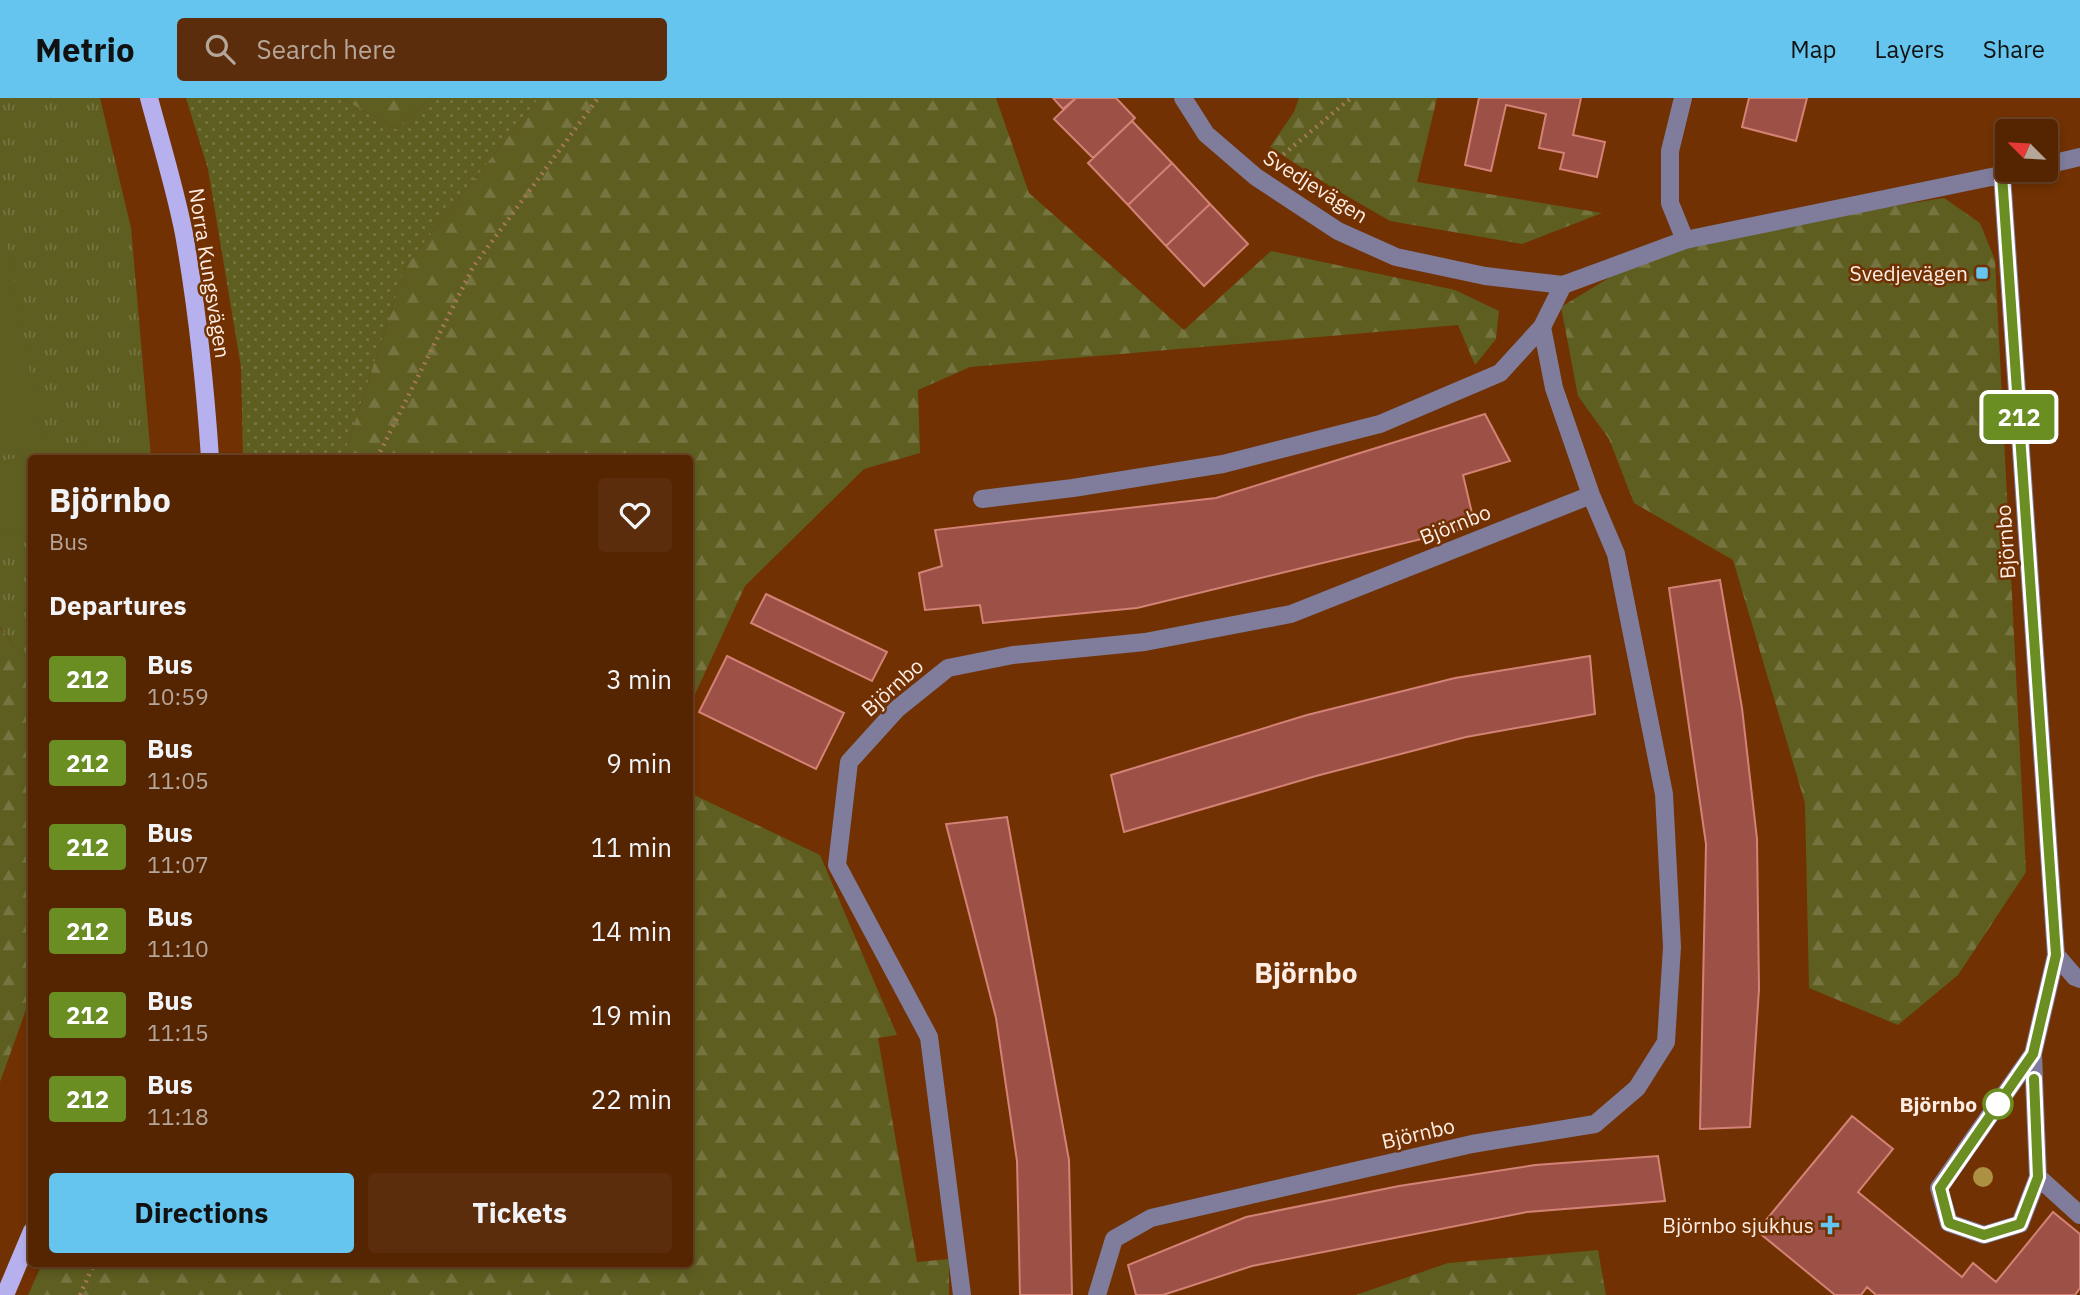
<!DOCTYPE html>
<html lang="en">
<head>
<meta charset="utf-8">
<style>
	body { margin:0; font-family:"IBM Plex Sans",sans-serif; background:#5b2d0c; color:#f1f3f6; height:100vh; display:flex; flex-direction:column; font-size:26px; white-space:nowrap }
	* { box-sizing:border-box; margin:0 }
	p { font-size:23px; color:#b6a599 }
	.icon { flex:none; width:38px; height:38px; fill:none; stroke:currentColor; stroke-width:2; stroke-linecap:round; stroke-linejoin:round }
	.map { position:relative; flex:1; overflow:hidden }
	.panel { position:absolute; left:28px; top:357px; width:665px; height:812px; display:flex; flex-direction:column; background:#552502; border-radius:7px; box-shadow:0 4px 10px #0003,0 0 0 2px #6b4224 }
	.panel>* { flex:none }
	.badge { padding:0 14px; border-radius:5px; font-size:24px; line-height:46px }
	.needle { width:46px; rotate:294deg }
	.controls { position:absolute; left:1995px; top:21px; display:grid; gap:14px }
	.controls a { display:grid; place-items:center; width:63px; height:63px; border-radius:7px; background:#552502; box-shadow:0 4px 10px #0003,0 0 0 2px #6b4224; font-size:35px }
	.map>.badge { position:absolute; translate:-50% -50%; box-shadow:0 0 0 4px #fff }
	h2 { padding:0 21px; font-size:26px; line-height:63px }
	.round { display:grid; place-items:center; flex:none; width:74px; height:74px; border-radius:7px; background:#5b2d0c }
	.headline { display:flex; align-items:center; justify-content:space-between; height:119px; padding:0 21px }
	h1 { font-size:33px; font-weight:700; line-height:52px }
	.action { display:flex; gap:14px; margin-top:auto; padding:14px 21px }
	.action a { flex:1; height:80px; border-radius:7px; background:#65c5ee; color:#111; font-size:28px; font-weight:700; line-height:80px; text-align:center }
	.action a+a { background:#5b2d0c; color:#f1f3f6 }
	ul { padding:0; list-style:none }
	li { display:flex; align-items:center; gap:21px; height:84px; padding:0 21px }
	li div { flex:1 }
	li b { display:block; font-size:26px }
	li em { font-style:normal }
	li .badge { min-width:77px; font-weight:700; text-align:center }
	header { display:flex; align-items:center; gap:42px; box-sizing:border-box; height:98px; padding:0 35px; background:#65c5ee; color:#111 }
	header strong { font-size:33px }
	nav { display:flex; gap:38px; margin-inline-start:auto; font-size:24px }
	.search { width:490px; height:63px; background:#5b2d0c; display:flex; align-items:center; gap:18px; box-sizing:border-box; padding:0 24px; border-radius:7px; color:#b6a599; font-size:26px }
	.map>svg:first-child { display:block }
</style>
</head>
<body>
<header>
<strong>Metrio</strong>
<div class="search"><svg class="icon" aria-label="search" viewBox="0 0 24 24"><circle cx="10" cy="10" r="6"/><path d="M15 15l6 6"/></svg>Search here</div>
<nav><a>Map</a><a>Layers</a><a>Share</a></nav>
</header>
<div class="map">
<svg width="2080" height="1197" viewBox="0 0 2080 1197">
	<defs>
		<pattern id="grass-dots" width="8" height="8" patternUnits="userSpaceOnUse" patternTransform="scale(1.75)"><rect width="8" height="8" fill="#5e5e21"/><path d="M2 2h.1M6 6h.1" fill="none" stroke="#767541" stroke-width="1.8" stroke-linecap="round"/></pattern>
		<pattern id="forest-firs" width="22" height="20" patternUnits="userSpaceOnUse" patternTransform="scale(1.75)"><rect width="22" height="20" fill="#5e5e21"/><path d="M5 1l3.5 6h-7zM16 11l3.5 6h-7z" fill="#767541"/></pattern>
		<pattern id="park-tufts" width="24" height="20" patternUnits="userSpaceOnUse" patternTransform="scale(1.75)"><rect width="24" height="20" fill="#5e5e21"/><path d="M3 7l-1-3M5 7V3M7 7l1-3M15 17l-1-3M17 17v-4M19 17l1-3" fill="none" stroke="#767541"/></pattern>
	</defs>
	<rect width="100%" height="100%" fill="#713102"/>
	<path fill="url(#grass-dots)" d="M186 0H341L396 31 431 0H539L406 167 343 360H243L241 269 208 71Z"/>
	<path fill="url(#forest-firs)" d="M341 0H431L396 31Z
		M539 0H996L1029 95 1184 232 1271 153 1455 192 1499 213 1496 241 1475 267 1458 227 970 269 918 292 920 355 864 371 745 488 690 607V360H343L406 167Z
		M1299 0H1437L1417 84 1602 115 1522 146 1390 123 1328 87 1270 49 1294 14Z
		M1944 100 1980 125 1995 162 2026 774 1958 877 1898 927 1809 890 1805 705 1733 462 1634 405 1609 341 1578 298 1561 209 1668 144Z
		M0 530 32 569 31 898 0 984Z
		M690 695 820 757 897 937 878 940 917 1164 949 1161V1197H28L42 1166H690Z
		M1598 1152 1606 1197H1356L1448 1165Z"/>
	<path fill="url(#park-tufts)" d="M0 0H100L131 130 151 360H32L31 569 0 529Z"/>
	<path fill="#5e5e21" d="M7 144 44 351 0 358V145Z
		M88 347 90 360H32L31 431 0 437V363Z"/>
	<path fill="#9d5146" stroke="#d48276" stroke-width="2" d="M1053 0H1076L1063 11Z
		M1076 0H1116L1135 20 1093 60 1054 21Z
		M1479 0H1581L1573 37 1605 44 1597 79 1560 71 1564 55 1539 50 1546 16 1506 7 1491 73 1465 67Z
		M1749 0H1807L1796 43 1742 29Z
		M1132 23 1172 65 1128 107 1088 65Z
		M1172 65 1210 106 1166 148 1128 107Z
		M1210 106 1248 146 1204 188 1166 148Z
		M1485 316 1510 363 1463 377 1475 428 1137 510 983 525 980 507 925 512 919 475 942 468 935 432 1216 400Z
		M1720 482 1742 610 1757 741 1759 891 1750 1029 1700 1031 1706 746 1669 490Z
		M766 496 887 554 872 583 751 525Z
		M727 558 844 615 816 671 699 614Z
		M1590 558 1595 616 1466 639 1316 678 1124 734 1111 677 1307 617 1455 580Z
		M1007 719 1069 1062 1072 1197H1020L1017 1063 996 920 946 726Z
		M1852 1018 1893 1051 1858 1094 1962 1179 1973 1165 1996 1184 2053 1114 2080 1136V1190L2075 1197H1876L1867 1189 1861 1197H1835L1757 1133Z
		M1658 1058 1665 1103 1527 1114 1252 1168 1163 1197H1136L1128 1167 1246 1119 1399 1088 1535 1067Z"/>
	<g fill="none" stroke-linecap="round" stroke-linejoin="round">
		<path stroke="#a57756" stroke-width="4.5" stroke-dasharray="2 5" stroke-linecap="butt" d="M1278 61 1351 0
			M377 360 473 169 598 0
			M80 1197 94 1166"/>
		<path stroke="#7f7c9c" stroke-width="18" d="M1183 0 1206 36 1256 79 1338 133 1396 159 1485 178 1563 187 1685 142 2025 72
			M1683 0 1670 53V105L1685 142
			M2046 67 2080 59
			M2002 77 2056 857 2033 956 2038 1079 2020 1126 1984 1137 1949 1125 1939 1090 2033 956
			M982 401 1073 390 1223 366 1380 326 1500 275 1542 229
			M2056 857 2075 879 2080 881
			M2038 1079 2080 1117
			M962 1197 929 939 837 767 849 664 897 611 948 570 1013 557 1145 544 1291 516 1591 397
			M1097 1197 1114 1141 1151 1120 1472 1046 1595 1026 1637 990 1666 944 1672 849 1664 696 1616 456 1591 397 1554 290 1542 229 1563 187"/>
		<path stroke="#b7b0ef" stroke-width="18" d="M149 0C161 45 175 90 184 136 197 210 205 285 210 360
			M5 1197 32 1133"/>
	</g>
	<circle fill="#ad9143" cx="1983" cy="1079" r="10"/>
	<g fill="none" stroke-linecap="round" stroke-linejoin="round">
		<g stroke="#fff" stroke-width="16">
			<path id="line" d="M2025 72 2002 77 2056 857 2033 956 1940 1090 1949 1125 1984 1137 2020 1126 2038 1079 2034 981"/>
		</g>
		<use href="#line" stroke="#6b8e23" stroke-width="10"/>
	</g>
	<g fill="#65c5ee" stroke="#713102" stroke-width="2.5">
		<rect x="1975" y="168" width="14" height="14" rx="3.5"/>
		<path d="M1826.5 1116.5h7v7h7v7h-7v7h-7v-7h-7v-7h7z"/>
	</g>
	<circle fill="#fff" stroke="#6b8e23" stroke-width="3.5" cx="1998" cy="1006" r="14"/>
	<g text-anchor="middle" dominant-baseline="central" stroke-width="5" stroke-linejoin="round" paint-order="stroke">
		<g font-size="21" fill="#fdede5" stroke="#713102">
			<text transform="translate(1316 88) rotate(32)">Svedjevägen</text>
			<text transform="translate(210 175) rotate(81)">Norra Kungsvägen</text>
			<text transform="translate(1455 426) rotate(-22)">Björnbo</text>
			<text transform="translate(2005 444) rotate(-94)">Björnbo</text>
			<text transform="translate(892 589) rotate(-42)">Björnbo</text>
			<text transform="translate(1418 1035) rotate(-13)">Björnbo</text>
		</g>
		<g font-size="21" fill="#fdede5" stroke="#713102" text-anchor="end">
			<text x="1968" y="175">Svedjevägen</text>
			<text x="1814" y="1127">Björnbo sjukhus</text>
		</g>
		<g font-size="21" font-weight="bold" fill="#fdede5" stroke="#713102" text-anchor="end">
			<text x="1977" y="1006">Björnbo</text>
		</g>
		<g font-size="28" font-weight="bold" fill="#fdede5" stroke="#713102">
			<text x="1306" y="874">Björnbo</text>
		</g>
	</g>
</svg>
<div class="controls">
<a><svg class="needle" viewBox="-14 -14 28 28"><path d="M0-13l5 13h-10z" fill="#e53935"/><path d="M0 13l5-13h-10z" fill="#b6a599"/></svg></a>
</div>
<b class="badge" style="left:2019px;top:319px;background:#6b8e23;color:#fff">212</b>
<section class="panel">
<div class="headline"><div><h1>Björnbo</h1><p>Bus</p></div><a class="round"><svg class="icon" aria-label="heart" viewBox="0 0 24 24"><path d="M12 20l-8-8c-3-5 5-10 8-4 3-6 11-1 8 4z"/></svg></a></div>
<h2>Departures</h2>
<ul>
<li><span class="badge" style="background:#6b8e23;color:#fff">212</span><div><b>Bus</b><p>10:59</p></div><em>3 min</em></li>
<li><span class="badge" style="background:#6b8e23;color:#fff">212</span><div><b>Bus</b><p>11:05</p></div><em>9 min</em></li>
<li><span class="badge" style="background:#6b8e23;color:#fff">212</span><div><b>Bus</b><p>11:07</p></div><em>11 min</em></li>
<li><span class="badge" style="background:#6b8e23;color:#fff">212</span><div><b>Bus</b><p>11:10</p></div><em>14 min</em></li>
<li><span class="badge" style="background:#6b8e23;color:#fff">212</span><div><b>Bus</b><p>11:15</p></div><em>19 min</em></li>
<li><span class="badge" style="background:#6b8e23;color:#fff">212</span><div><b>Bus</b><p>11:18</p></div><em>22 min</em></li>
</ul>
<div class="action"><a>Directions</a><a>Tickets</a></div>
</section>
</div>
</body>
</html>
